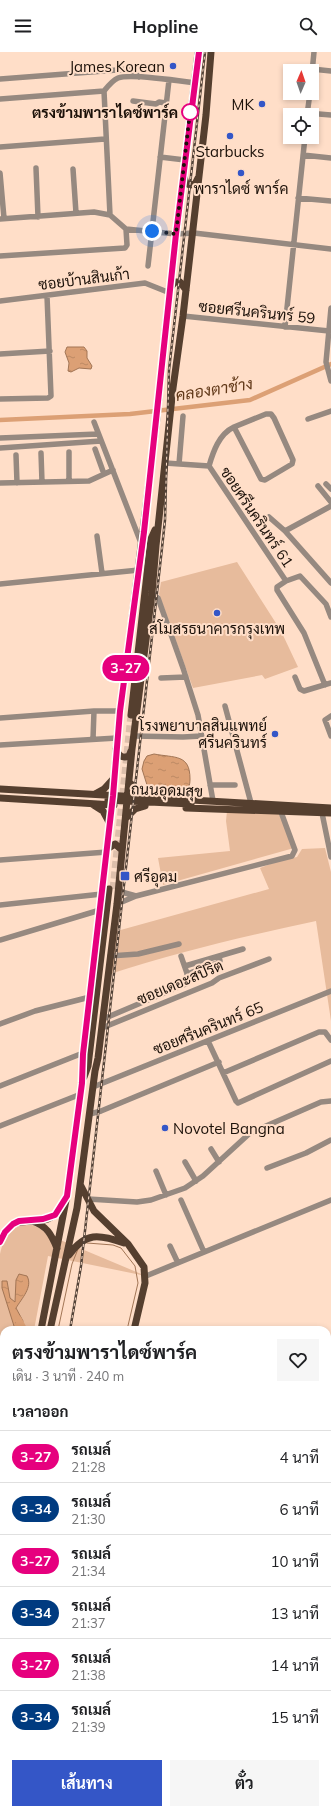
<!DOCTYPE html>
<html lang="th">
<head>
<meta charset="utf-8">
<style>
	body { margin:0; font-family:Mulish,Sarabun,sans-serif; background:#f6f6f6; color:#202124; height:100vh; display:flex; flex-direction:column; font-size:15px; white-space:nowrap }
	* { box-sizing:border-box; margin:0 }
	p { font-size:13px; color:#757577 }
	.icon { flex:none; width:22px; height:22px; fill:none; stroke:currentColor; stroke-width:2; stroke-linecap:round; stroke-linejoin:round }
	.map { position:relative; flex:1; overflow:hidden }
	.drawer { position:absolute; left:0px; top:1274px; width:331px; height:488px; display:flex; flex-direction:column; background:#fff; border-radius:12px 12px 0 0; box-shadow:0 2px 6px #0003 }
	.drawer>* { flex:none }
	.badge { padding:0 8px; border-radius:13px; font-size:14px; line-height:26px }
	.needle { width:26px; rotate:2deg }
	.buttons { position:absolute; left:283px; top:12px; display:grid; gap:8px }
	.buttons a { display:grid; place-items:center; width:36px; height:36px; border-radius:0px; background:#fff; box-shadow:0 2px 6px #0003; font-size:20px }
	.you { position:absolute; width:20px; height:20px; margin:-10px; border:3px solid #fff; border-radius:50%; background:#1a73e8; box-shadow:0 0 0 6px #1a73e833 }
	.map>.badge { position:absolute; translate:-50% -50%; box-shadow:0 0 0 2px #fff }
	h2 { padding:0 12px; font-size:15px; line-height:36px }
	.round { display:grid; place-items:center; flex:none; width:42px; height:42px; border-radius:0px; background:#f6f6f6 }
	.headline { display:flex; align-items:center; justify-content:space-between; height:68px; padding:0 12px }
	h1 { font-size:19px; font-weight:700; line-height:30px }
	.button { display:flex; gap:8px; margin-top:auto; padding:8px 12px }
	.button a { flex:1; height:46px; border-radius:0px; background:#3456c7; color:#fff; font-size:16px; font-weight:700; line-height:46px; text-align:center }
	.button a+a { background:#f6f6f6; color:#202124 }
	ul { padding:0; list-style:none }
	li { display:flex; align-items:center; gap:12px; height:52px; padding:0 12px; border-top:1px solid #e0e0e0 }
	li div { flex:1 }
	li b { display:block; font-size:15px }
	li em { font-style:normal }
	li .badge { min-width:44px; font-weight:700; text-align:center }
	header { display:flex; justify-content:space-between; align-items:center; height:52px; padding:0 12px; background:#fff; font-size:18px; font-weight:700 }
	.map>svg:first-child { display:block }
</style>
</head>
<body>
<header><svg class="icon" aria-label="menu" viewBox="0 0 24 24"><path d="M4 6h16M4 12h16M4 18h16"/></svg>Hopline<svg class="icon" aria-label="search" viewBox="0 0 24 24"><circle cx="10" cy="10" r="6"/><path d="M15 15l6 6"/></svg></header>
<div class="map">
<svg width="331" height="1762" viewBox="0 0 331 1762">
	<defs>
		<pattern id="wetland-marsh" width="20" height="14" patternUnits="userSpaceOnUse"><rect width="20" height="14" fill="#e7bb9c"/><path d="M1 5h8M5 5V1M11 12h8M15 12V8" fill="none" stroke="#c6a085"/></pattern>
		<pattern id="water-ripples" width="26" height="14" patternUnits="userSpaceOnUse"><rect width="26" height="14" fill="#dca075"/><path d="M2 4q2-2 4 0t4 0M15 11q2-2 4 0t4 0" fill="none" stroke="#bc8964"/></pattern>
	</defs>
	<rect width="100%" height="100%" fill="#ffdec8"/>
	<path fill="#e7bb9c" d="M237 510 281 579 298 615 265 627 262 623 193 636 159 542 161 530Z
		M227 759 279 762 294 796 163 833 158 806 230 799 226 769Z
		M325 796 331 820V969L316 869C246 884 178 900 110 922L117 879 269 837 260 816 278 809 297 805 302 797Z
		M28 1172C36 1174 41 1176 46 1182L146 1224 48 1204 34 1278H4V1403L0 1420V1370L2 1356 0 1335V1202C4 1185 10 1174 28 1172Z"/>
	<path fill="url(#wetland-marsh)" d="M331 1347V1395H327V1348Z"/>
	<path fill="url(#water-ripples)" stroke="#a27555" d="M67 295H84L87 299V306L92 314 91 317 79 316 71 320 68 319 69 311 65 300Z
		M154 702C175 706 190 702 190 727 190 733 189 737 183 740L152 737 147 733 142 717 144 709 147 704Z
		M19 1222 27 1224C33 1235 22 1246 16 1256L23 1269 21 1278H12L14 1274 2 1236V1229H7L10 1246 15 1250 16 1228Z"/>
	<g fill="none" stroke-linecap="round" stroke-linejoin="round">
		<path stroke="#a27555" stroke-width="1" d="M87 1191 113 1193 121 1196 135 1214 138 1231 127 1278
			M58 1278 72 1212 78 1197
			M327 1299 328 1295
			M0 1593 4 1594
			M10 1762 11 1758
			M25 1762 26 1758"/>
		<path stroke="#dca075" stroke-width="4.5" d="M0 368 130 362 250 348 331 312"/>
		<path stroke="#dca075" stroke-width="7" d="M18 1267 24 1278"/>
		<path stroke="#ddbfab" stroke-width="7" stroke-dasharray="7 3.5" stroke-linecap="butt" d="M113 837 131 663"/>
		<path stroke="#968980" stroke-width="5.5" d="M312 17 331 19
			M312 21 314 0
			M0 27 130 17 139 25
			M0 47 104 39
			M133 49 156 52 159 50 166 51
			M307 61 331 63
			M307 63 310 41
			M0 95 105 87
			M303 103 331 106
			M160 105 185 108
			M36 116 38 165
			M73 117 76 161
			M0 121 4 166
			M298 146 331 149
			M110 163 104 39C108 34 113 28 118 26 130 21 180 29 195 31
			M0 167 94 160 110 163 126 177 176 182 194 181 331 197
			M0 204 125 196 127 193 126 177
			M148 214 169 28
			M0 249 145 231 170 241
			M331 256 326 310 331 329
			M183 264 329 279
			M285 275 305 85
			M0 302 50 299
			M0 347 48 346 51 344 47 244
			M308 367 331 359
			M94 370 141 491
			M0 386 98 382
			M0 396 101 389
			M95 397 104 422
			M41 401 42 430
			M16 403 17 431
			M165 411 209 414 286 529
			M179 412 183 364
			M209 414C213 400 219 382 234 375L266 362H271L274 366 293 408 292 412 265 428 261 427 234 375
			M69 429V400
			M0 431 89 429 113 418
			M326 432 331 437
			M318 434 331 450
			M269 465 285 479 331 531
			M285 479 331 454
			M97 484 102 521
			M0 532 139 518
			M152 541 158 546 183 616 198 663 213 749
			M295 625 300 637 304 639 331 631
			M161 626 186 625
			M325 633 304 581 277 538V535L286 529 300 524 326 552 331 565
			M225 654 251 751
			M331 664 325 668 331 684
			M0 666 94 659H120
			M134 684 183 685 201 684
			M93 687 94 659
			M0 693 117 686
			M210 733H235
			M322 761 331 805
			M0 808 107 800
			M118 839 136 844
			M117 852 136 844 292 804 295 798 281 760
			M0 853 102 842
			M0 888 100 858
			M110 904 138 902 179 892
			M185 914 243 897
			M187 922 217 911 220 909 219 904
			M103 967 188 931 189 927 181 904
			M0 972 35 959 90 945
			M102 976 212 931 219 926 269 907
			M208 989 236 1049 238 1051 331 1009
			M223 1021 319 980H325L331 988
			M0 1034 83 1001
			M93 1035 331 939
			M90 1062 101 1059 219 1010
			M0 1074 81 1042
			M211 1097 219 1110
			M185 1110 196 1129
			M267 1116 306 1101 331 1088
			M156 1119 166 1143
			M88 1147 137 1150 151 1148 185 1136 203 1124 250 1081 321 1050 331 1049
			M181 1148 204 1200
			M170 1194 178 1211
			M146 1224 331 1148
			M327 1727 331 1717
			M117 1762 119 1758
			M313 1762 314 1758"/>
		<path stroke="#553f2f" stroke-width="7" d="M184 125 186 131 190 133 195 132 198 126
			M170 236 175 230H180L186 238
			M131 663 151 487 155 478
			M116 697C118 703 122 707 129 704L131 699
			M129 730 136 737 146 744
			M0 737 331 756
			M95 742 104 737 114 726
			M0 746 114 753
			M108 748 191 752
			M92 752 103 759 109 770
			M186 756 331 761
			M126 766 135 757 145 754
			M107 797 115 792 122 798
			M84 1025 88 1014 109 837
			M81 1134 94 1159 128 1192 144 1215 145 1231 134 1278
			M32 1169C47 1174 51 1182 57 1196
			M0 1190C14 1155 37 1179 56 1162 60 1159 62 1153 64 1149
			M69 1203C85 1180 99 1182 124 1191
			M41 1278 67 1143 82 1031 83 1001 113 744 117 686 157 366 165 280 198 0
			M50 1278 77 1156 95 1019 98 1006 117 852 132 697 152 541 156 494 173 336 183 264 206 63 211 0
			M0 1450 4 1433
			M0 1483 4 1466
			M0 1534 4 1535
			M0 1585 4 1586
			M327 1614 331 1615
			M18 1762 19 1758"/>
		<path stroke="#3d2613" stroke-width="8" d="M0 1550 4 1551
			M0 1565 4 1566
			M327 1628 331 1629
			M327 1639 331 1640
			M327 1646 331 1647
			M327 1656 331 1659"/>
		<g stroke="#524237" stroke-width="2.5">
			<path id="rail" d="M70 1278 81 1214 162 496 165 468 169 318 205 0
				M0 1556 4 1541"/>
		</g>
		<use href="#rail" stroke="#ffdec8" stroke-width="1" stroke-dasharray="3" stroke-linecap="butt"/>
	</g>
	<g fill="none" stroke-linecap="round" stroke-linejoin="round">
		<g stroke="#fff" stroke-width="9">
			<path id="line" d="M0 1190 5 1180 13 1172 19 1169 43 1167 55 1163 67 1144 82 1031 83 1002 113 744 120 659 144 480 176 182 199 0"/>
		</g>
		<use href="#line" stroke="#e6007e" stroke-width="6"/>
		<path stroke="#1c1109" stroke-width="4" stroke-dasharray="0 7.2" d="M152 179 176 182 190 60"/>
	</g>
	<g fill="#3456c7" stroke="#ffdec8" stroke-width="1.5">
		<circle cx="173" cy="14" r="4"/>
		<circle cx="262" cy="52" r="4"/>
		<circle cx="230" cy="84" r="4"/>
		<circle cx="241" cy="121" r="4"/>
		<circle cx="217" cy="561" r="4"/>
		<circle cx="275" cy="682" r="4"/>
		<rect x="120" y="819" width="10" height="10" rx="2"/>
		<circle cx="165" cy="1076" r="4"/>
	</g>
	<circle fill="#fff" stroke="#e6007e" stroke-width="2" cx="190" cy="60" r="8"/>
	<g text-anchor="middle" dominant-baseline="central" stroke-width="4" stroke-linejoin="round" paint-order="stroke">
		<g font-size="15" fill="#1c1109" stroke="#ffdec8" text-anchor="end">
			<text x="165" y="14">James Korean</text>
			<text x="254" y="52">MK</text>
			<text x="230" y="99" text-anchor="middle">Starbucks</text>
			<text x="241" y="136" text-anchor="middle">พาราไดซ์ พาร์ค</text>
			<text x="217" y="576" text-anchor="middle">สโมสรธนาคารกรุงเทพ</text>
			<text x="267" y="673">โรงพยาบาลสินแพทย์<tspan x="267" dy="17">ศรีนครินทร์</tspan></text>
			<text x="134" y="824" text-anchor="start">ศรีอุดม</text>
			<text x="173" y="1076" text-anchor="start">Novotel Bangna</text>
		</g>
		<g font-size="15" font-weight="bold" fill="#1c1109" stroke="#ffdec8" text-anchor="end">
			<text x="178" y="60">ตรงข้ามพาราไดซ์พาร์ค</text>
		</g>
		<g font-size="15" fill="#1c1109" stroke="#ffdec8">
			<text transform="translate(84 227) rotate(-7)">ซอยบ้านสินเก้า</text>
			<text transform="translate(257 260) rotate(6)">ซอยศรีนครินทร์ 59</text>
			<text transform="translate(257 465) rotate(56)">ซอยศรีนครินทร์ 61</text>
			<text transform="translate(167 738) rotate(2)">ถนนอุดมสุข</text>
			<text transform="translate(180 930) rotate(-23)">ซอยเดอะสปิริต</text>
			<text transform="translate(208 976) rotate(-22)">ซอยศรีนครินทร์ 65</text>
		</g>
		<g font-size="16" font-style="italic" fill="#613818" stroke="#ffdec8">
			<text transform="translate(214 337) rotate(-9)">คลองตาช้าง</text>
		</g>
	</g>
</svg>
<div class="buttons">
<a><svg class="needle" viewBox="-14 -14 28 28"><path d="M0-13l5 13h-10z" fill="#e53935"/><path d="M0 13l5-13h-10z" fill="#757577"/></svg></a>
<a><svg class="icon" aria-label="locate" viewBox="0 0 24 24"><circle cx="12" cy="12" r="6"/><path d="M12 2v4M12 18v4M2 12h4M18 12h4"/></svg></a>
</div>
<div class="you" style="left:152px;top:179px"></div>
<b class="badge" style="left:126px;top:616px;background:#e6007e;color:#fff">3-27</b>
<section class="drawer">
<div class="headline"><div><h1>ตรงข้ามพาราไดซ์พาร์ค</h1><p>เดิน · 3 นาที · 240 m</p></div><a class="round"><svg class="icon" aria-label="heart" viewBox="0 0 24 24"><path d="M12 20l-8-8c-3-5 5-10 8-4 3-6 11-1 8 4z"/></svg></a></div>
<h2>เวลาออก</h2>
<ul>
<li><span class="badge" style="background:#e6007e;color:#fff">3-27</span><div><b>รถเมล์</b><p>21:28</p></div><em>4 นาที</em></li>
<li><span class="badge" style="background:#003b80;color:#fff">3-34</span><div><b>รถเมล์</b><p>21:30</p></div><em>6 นาที</em></li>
<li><span class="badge" style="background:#e6007e;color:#fff">3-27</span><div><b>รถเมล์</b><p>21:34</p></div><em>10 นาที</em></li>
<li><span class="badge" style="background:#003b80;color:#fff">3-34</span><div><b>รถเมล์</b><p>21:37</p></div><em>13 นาที</em></li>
<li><span class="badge" style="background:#e6007e;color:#fff">3-27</span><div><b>รถเมล์</b><p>21:38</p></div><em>14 นาที</em></li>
<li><span class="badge" style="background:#003b80;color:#fff">3-34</span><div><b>รถเมล์</b><p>21:39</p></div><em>15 นาที</em></li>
</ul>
<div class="button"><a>เส้นทาง</a><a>ตั๋ว</a></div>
</section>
</div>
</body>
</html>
